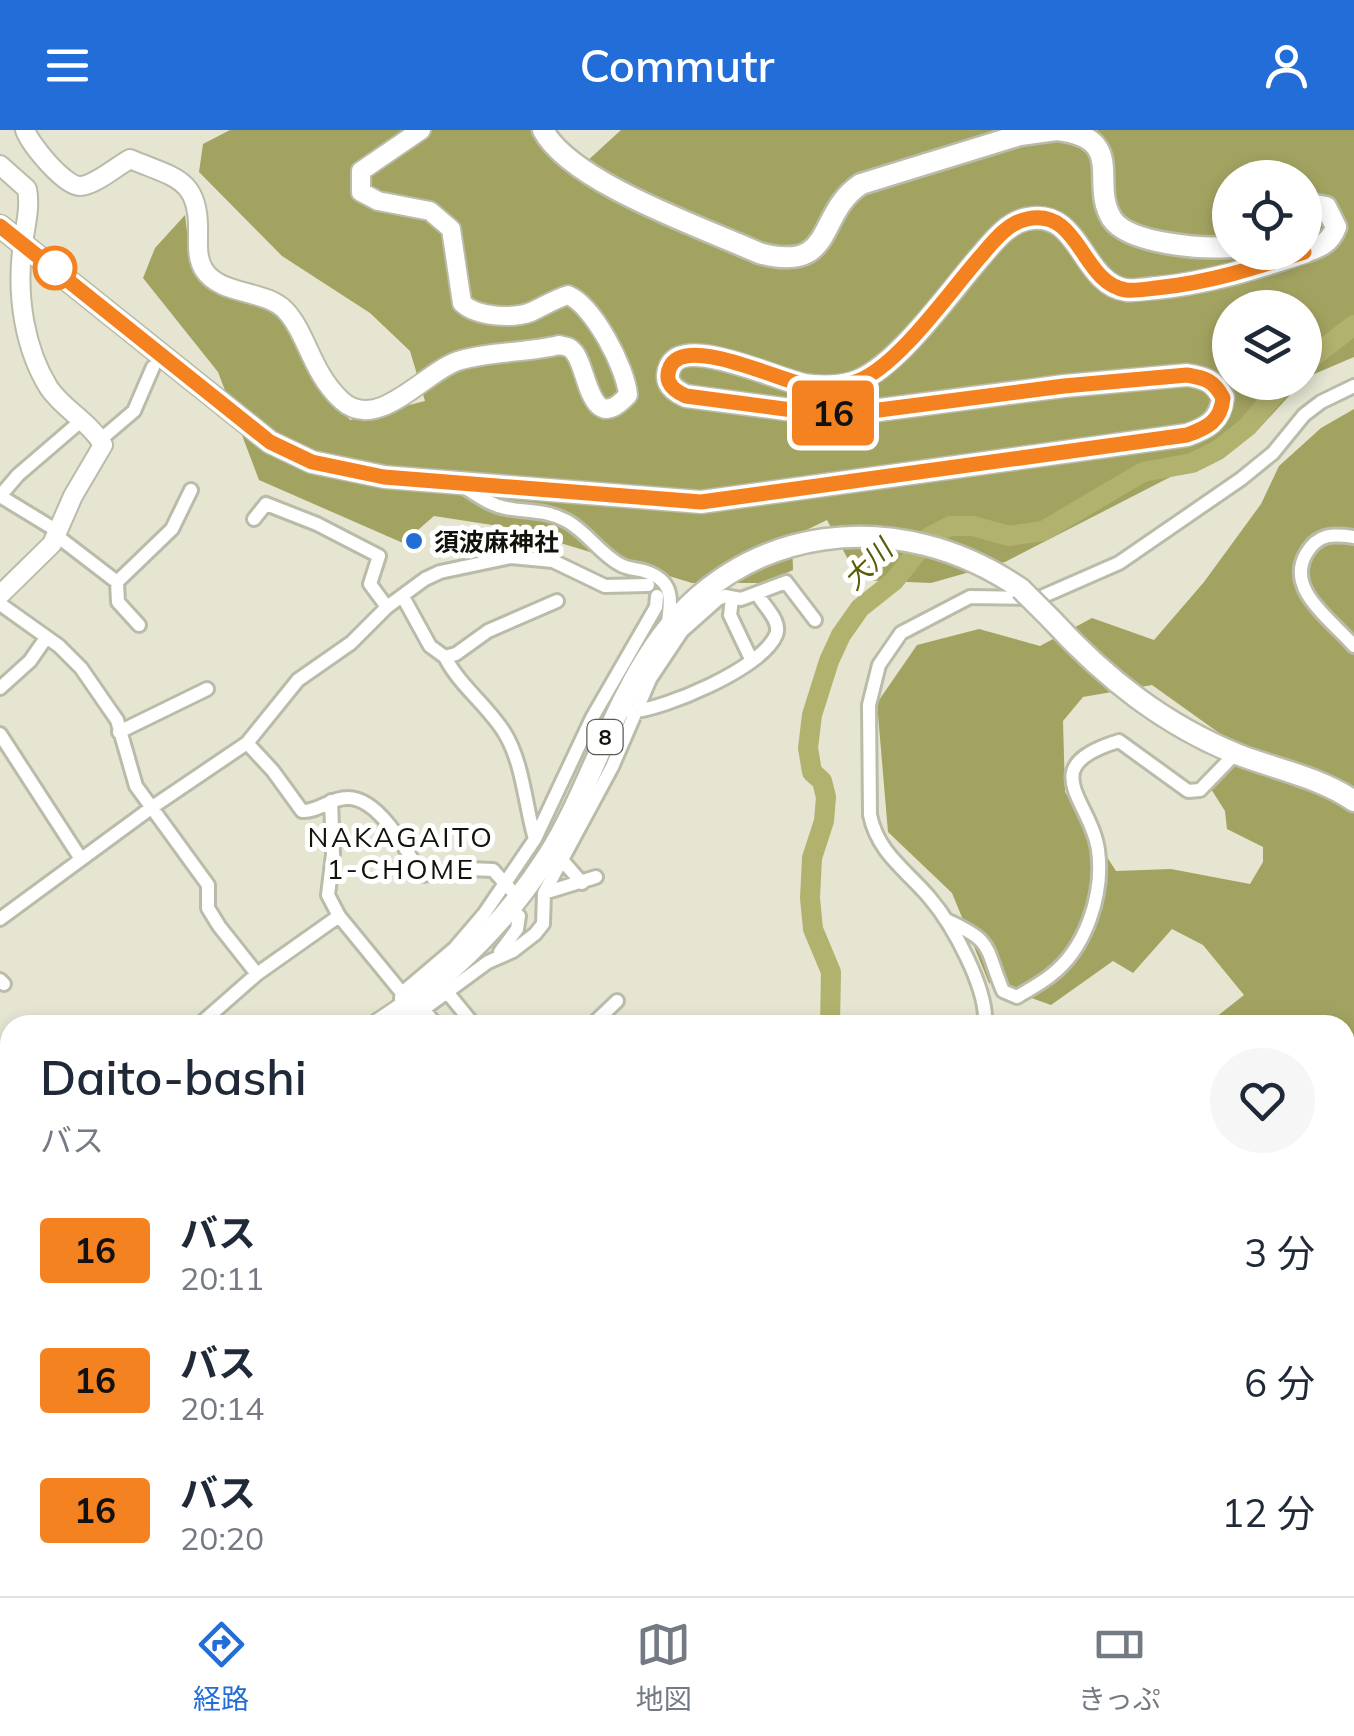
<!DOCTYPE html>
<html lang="ja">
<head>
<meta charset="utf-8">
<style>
	body { margin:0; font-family:Mulish,"Noto Sans JP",sans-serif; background:#f6f6f7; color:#1f2937; height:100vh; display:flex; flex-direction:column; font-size:38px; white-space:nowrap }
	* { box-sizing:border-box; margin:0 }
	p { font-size:32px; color:#747a83 }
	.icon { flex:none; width:55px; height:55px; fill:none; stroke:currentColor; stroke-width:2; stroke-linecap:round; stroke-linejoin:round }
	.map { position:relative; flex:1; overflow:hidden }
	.drawer { position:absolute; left:0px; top:885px; width:1355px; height:582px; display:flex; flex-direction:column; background:#fff; border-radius:30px 30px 0 0; box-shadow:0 5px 15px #0003 }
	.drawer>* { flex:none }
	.badge { padding:0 20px; border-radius:8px; font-size:35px; line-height:65px }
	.fabs { position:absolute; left:1212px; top:30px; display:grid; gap:20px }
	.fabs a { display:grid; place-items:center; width:110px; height:110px; border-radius:50%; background:#fff; box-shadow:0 5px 15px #0003; font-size:50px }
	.map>.badge { position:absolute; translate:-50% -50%; box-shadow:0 0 0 5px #fff }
	.round { display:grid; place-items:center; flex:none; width:105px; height:105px; border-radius:52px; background:#f6f6f7 }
	.headline { display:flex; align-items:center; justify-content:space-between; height:170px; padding:0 40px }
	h1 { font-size:48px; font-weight:600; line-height:75px }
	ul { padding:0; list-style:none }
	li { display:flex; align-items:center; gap:30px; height:130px; padding:0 40px }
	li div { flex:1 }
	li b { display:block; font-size:38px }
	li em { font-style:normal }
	li .badge { min-width:110px; font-weight:700; text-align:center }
	header { display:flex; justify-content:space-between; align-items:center; height:130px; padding:0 40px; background:#226dd8; color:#fff; font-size:45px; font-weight:600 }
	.tab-bar { display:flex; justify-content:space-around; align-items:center; height:140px; border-top:2px solid #e0e1e3; background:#fff; font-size:28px; color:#747a83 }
	.tab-bar a { display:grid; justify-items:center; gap:5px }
	.tab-bar .current { color:#226dd8 }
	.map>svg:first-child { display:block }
</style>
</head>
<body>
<header><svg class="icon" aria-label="menu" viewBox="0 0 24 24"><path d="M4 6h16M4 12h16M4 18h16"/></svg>Commutr<svg class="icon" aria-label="person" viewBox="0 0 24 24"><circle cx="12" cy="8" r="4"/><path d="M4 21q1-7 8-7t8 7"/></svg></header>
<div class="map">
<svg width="1354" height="1466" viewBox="0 0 1354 1466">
	<rect width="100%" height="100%" fill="#e5e5d2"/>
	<path fill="#a3a361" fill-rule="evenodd" d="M230 0H536L556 33 573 44 621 0H1354V227L1305 248V178H1230V252L1301 253 1254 304 1005 432 931 453 859 450 827 390 792 407 793 440 764 453H692L511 398 434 386 403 413 259 350 218 242 143 148 155 118 185 85 191 135 209 153 278 182 306 238 350 290 425 271 410 221 370 183 282 126 199 42 203 14ZM1230 48H1305V122H1230Z
		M1354 279V1019L1345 1011V895H1206L1244 865 1203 815 1172 799 1133 843 1113 831 1051 875 989 853 952 763 888 702 877 573 917 515 979 499 1040 516 1092 488 1154 510 1204 452 1261 374 1279 336 1321 298ZM1152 555 1243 620 1211 659 1225 681 1227 699 1263 717V732L1250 754 1171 739 1116 741 1065 662 1063 591 1083 567Z"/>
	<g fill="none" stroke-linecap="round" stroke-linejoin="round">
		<path stroke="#b2b26f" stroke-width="20" d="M1305 233 1354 195
			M830 895 831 842 813 799 810 768 812 728 824 691 826 667 822 651 812 642 808 618 812 585 829 531 841 505 860 478 894 451 929 407 950 396H973L1009 406 1043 401 1143 342 1192 333 1218 320 1247 297 1285 252"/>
		<g stroke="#babba8" stroke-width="18">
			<path id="street" d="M100 310 134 281 153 237
				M464 357C478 366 490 375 506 378 527 382 547 380 567 391 587 402 601 425 621 435 628 439 637 439 644 441 676 451 671 471 667 498
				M254 389 266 374 317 394 379 426 370 454 387 477
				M59 402 0 366 18 345 82 290
				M57 406 117 452 172 399 191 360
				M1354 407C1333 404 1318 403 1306 424 1285 460 1333 491 1354 516
				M117 452 118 472 139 495
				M403 467 430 516 445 527 456 524 488 501 557 471
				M732 469 730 485 751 529
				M0 474 59 516 81 538 110 580 117 590 136 656 208 755V778L219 796 257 844
				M0 558 30 531 46 508
				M630 582C665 579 761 539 776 505 782 491 763 475 757 464
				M119 602 207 559
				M0 604 81 729
				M247 613 273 641 302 681C318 682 330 668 347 668 379 667 407 721 421 745L468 739 493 740 511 760
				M331 671 333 724 328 765 339 786 402 863 401 868
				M535 709 592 588 656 477 657 466
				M562 730 582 753
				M544 763 596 747
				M0 789 151 678 247 613 298 550 351 513 387 477 425 449 440 442 511 427 553 431 605 456 648 455
				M946 790C995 812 984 816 1003 861L1017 867C1028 860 1040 854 1050 846 1086 819 1104 764 1098 720 1091 670 1033 637 1119 611L1188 661 1200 660 1236 623
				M500 822 517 799 519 786
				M0 850 4 854
				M447 862 474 895
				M402 863 455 818 484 784 535 709C525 675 523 632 504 602 487 575 460 556 445 527
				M424 880 436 895
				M199 895 257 844 339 786
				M402 895 488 832 513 821 535 804 543 794 544 763 612 637 650 549 682 501 718 469 725 466 741 469 786 452 815 490
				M592 895 617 871
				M985 895C988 859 953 795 929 767 905 739 878 723 870 685L869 575 879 535 901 503 970 467 1039 468 1119 433 1241 349 1273 323 1304 285 1321 272 1354 256
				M0 995 10 989
				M0 1025 10 1022
				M1345 1226 1354 1229
				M0 1269 10 1263
				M1345 1349 1354 1346
				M1345 1437 1354 1449
				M103 1458 110 1466
				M636 1458 643 1466
				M854 1458 861 1466
				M940 1458 947 1466
				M1064 1458 1070 1466
				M55 1466 66 1458
				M364 1466 376 1458
				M534 1466 545 1458
				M684 1466 695 1458
				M962 1466 973 1458
				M1105 1466 1115 1458
				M1253 1466 1251 1460 1254 1458"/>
		</g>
		<g stroke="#babba8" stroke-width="22">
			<path id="secondary" d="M25 0C30 14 64 56 80 56 94 56 117 36 130 29 175 48 200 48 198 104 198 116 197 129 204 140 221 166 264 159 285 180 307 203 311 242 341 270 378 305 426 239 461 230 493 221 527 223 559 215 567 217 569 216 574 222 588 237 589 308 628 265 626 238 593 175 568 165 555 169 544 176 531 182 513 189 476 187 462 173L451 99 430 81 378 71 361 62V41L421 0
				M0 35 27 59C31 79 24 100 22 121 17 166 24 218 49 258 64 280 90 292 103 315L73 366 52 414 0 465"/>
		</g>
		<g stroke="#babba8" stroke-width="25">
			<path id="primary" d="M543 0C571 53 704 98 759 123 837 144 815 84 861 54L1020 5 1056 0
				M1058 0C1128 9 1089 53 1112 89 1129 114 1202 119 1230 117
				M1305 73 1326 77 1336 97C1330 113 1320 117 1305 122
				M0 96 270 312 312 332 385 347 701 372 1187 305C1207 298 1220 291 1223 267 1214 251 1206 248 1187 245L1064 256 856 283H815L686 266C680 263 672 259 669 252 667 248 668 241 670 237 684 204 778 251 805 255 821 258 843 257 858 251 898 235 951 161 980 127 993 112 1007 93 1027 89 1081 78 1081 153 1126 160 1136 161 1147 158 1157 158 1208 153 1256 139 1304 122
				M1051 489C1105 548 1164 595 1239 625 1276 639 1321 648 1354 671
				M377 895C446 851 504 795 548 726 589 660 610 582 654 517 739 391 900 375 1021 459
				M0 1012 10 1007"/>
		</g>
		<g stroke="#babba8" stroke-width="28">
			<path id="highway" d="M0 1226 10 1239
				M180 1458 187 1466"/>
		</g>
		<use href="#street" stroke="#fff" stroke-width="12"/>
		<use href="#secondary" stroke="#fff" stroke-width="18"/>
		<use href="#primary" stroke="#fff" stroke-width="20"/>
		<use href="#highway" stroke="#fff" stroke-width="22"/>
		<g stroke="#babba8" stroke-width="25" stroke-linecap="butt">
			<path id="primary-bridge" d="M1021 459 1051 489"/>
		</g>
		<use href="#primary-bridge" stroke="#fff" stroke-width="20"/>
	</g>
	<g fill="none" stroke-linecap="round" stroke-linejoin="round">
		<g stroke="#fff" stroke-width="22">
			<path id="line" d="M0 96 270 312 312 332 384 347 701 372 1187 305C1207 298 1221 291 1223 268 1214 251 1206 248 1187 245L1064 256 856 283H815L686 266C679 263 672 259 669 252 667 248 668 241 670 237 685 204 778 250 805 255 821 258 843 257 858 251 899 235 950 161 980 127 993 112 1007 93 1027 89 1080 77 1081 153 1126 160 1135 161 1147 159 1156 158 1208 153 1255 138 1304 122"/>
		</g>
		<use href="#line" stroke="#f58220" stroke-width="15"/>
	</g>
	<circle fill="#fff" stroke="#f58220" stroke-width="5" cx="55" cy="138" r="20"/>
	<circle fill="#226dd8" stroke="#fff" stroke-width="4" cx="414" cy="411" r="10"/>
	<g text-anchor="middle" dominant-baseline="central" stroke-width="10" stroke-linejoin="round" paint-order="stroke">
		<rect fill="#fff" stroke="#5a5a55" stroke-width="2.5" x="587.5" y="590" width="35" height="34" rx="8"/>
		<g font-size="22" font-weight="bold" fill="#13130c">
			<text x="605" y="607">8</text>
		</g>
		<g font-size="25" font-weight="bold" fill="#13130c" stroke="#fff" text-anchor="start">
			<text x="434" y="411">須波麻神社</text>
		</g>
		<g font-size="28" font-style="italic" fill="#5b5a07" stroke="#fff">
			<text transform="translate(867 434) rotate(-45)">大川</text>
		</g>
		<g font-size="28" letter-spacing="2.5" fill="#13130c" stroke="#fff">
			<text x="401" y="706">NAKAGAITO<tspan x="401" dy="32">1-CHOME</tspan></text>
		</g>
	</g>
</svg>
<div class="fabs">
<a><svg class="icon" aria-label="locate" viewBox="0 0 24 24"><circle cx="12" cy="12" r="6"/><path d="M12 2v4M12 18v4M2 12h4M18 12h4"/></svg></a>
<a><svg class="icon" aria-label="layers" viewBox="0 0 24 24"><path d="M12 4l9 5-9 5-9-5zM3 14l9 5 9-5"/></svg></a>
</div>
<b class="badge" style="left:833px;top:283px;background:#f58220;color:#111">16</b>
<section class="drawer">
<div class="headline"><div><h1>Daito-bashi</h1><p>バス</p></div><a class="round"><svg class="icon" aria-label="heart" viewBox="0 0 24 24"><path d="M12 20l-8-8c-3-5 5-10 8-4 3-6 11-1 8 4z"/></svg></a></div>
<ul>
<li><span class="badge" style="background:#f58220;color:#111">16</span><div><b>バス</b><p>20:11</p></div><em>3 分</em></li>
<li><span class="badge" style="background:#f58220;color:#111">16</span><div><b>バス</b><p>20:14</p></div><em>6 分</em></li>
<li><span class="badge" style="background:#f58220;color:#111">16</span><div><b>バス</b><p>20:20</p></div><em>12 分</em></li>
</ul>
</section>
</div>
<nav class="tab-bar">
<a class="current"><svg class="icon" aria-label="directions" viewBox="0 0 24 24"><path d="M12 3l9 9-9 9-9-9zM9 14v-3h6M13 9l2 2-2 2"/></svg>経路</a>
<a><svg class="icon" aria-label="map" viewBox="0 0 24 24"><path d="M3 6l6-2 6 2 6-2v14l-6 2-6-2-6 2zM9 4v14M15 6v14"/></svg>地図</a>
<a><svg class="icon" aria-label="tickets" viewBox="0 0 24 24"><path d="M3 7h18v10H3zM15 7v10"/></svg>きっぷ</a>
</nav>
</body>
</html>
